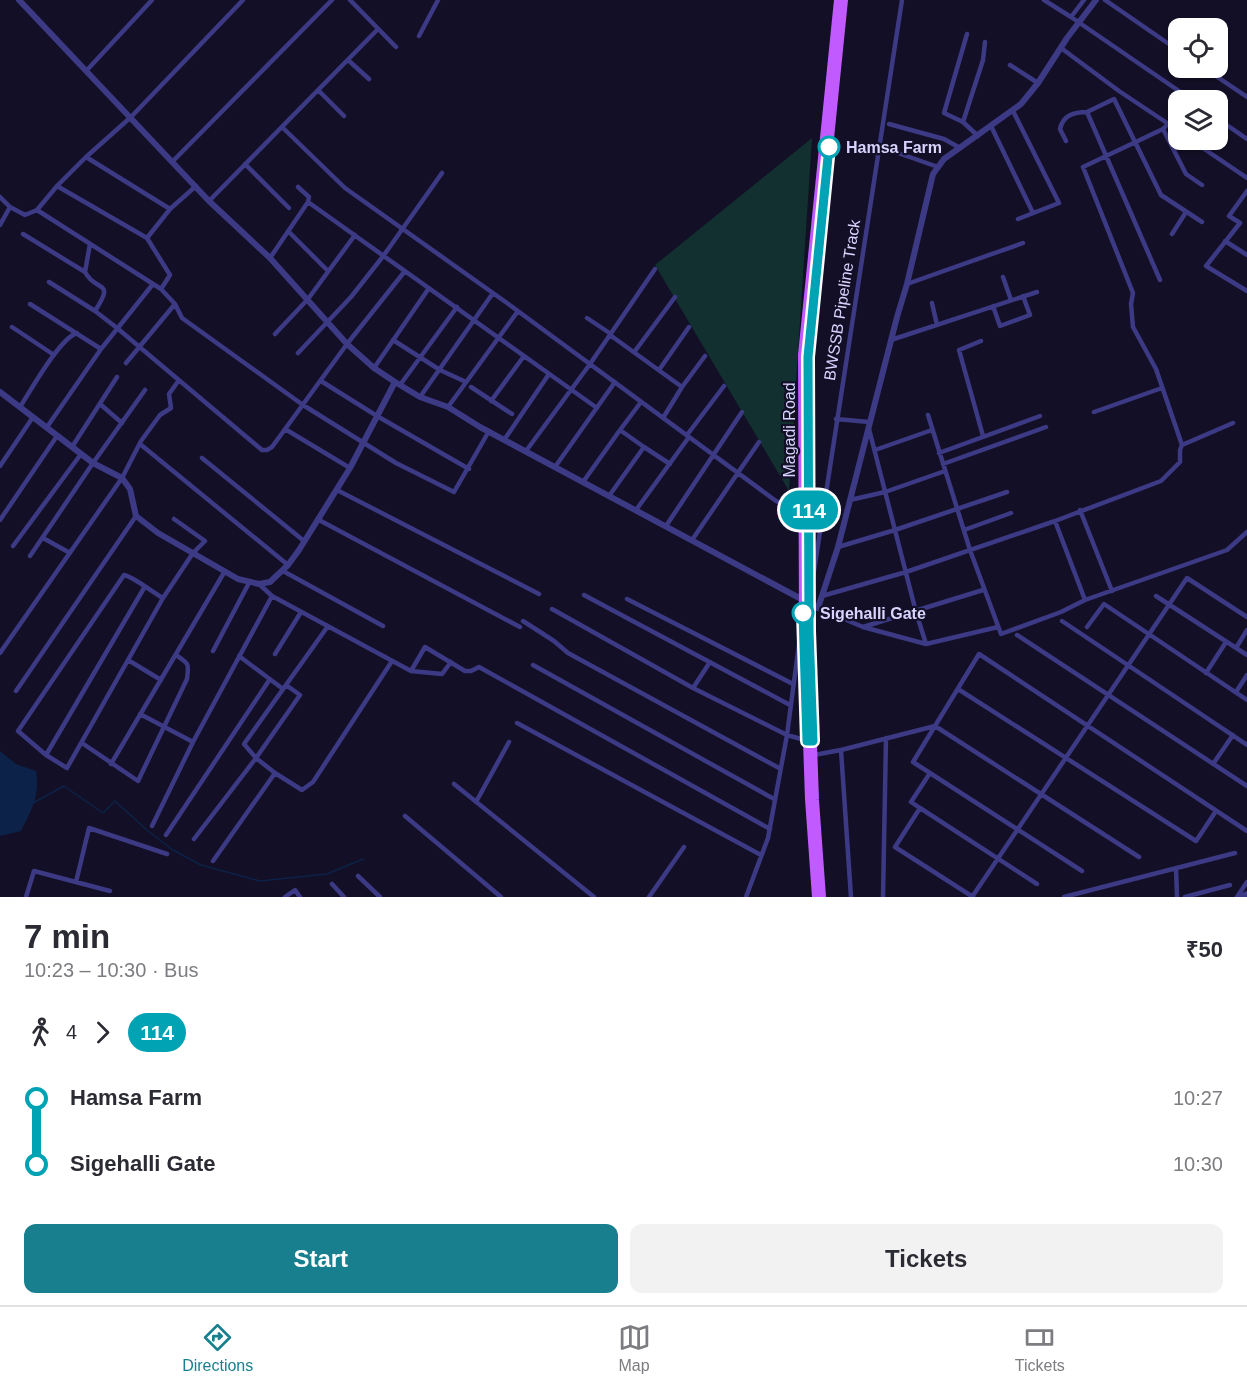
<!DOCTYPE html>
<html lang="en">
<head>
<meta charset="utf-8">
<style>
	body { margin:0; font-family:Helvetica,sans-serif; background:#f2f2f3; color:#2b2b33; height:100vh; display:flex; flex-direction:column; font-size:22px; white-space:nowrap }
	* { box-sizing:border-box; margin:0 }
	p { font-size:20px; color:#7c7c81 }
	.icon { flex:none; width:33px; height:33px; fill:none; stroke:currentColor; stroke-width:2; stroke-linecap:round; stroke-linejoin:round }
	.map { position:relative; height:897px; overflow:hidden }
	.sheet { display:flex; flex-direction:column; background:#fff; flex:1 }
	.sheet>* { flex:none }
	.badge { padding:0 12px; border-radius:20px; font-size:21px; line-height:39px }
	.fabs { position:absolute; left:1168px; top:18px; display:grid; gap:12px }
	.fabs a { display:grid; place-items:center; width:60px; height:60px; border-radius:12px; background:#fff; box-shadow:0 2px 4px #0004; font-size:30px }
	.map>.badge { position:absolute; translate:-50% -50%; box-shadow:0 0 0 3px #fff }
	.legs { display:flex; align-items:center; gap:9px; height:66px; padding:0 24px; font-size:20px }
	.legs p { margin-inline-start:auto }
	.head { display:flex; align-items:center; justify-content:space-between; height:102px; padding:0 24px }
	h1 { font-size:33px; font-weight:700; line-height:45px }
	.action { display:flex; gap:12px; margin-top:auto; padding:12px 24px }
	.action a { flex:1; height:69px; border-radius:12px; background:#187f8f; color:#fff; font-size:24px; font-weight:700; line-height:69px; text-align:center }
	.action a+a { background:#f2f2f3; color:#2b2b33 }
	ul { padding:0 24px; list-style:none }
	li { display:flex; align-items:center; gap:21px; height:66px; font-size:22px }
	li i { display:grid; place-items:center; width:9px; height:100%; margin:0 8px; background:currentColor }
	li i::after { content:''; width:15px; height:15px; margin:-8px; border:4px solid; border-radius:50%; background:#fff }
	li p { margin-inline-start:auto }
	li:first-child i { background:linear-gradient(#0000 50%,currentColor 0) }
	li:last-child i { background:linear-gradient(currentColor 50%,#0000 0) }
	.dock { display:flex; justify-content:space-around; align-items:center; height:84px; border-top:2px solid #e1e1e2; background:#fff; font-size:16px; color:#7c7c81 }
	.dock a { display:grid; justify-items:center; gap:3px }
	.dock .selected { color:#187f8f }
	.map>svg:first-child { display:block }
</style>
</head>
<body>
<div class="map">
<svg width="1247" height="897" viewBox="0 0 1247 897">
	<rect width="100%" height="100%" fill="#130f26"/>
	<path fill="#12302f" d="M812 138 789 491 655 265Z"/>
	<path fill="#0c2248" d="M0 751 16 764 36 771C40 796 32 809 21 831L0 836Z"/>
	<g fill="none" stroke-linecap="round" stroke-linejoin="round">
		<path stroke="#0c2248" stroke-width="1.5" d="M33 803 64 786 103 813 115 801 148 831 173 850 201 865 260 881 327 874 363 859"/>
		<path stroke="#3d3a85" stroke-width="4.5" d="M350 0 396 47
			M1044 0 1071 17 1084 0
			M1105 0 1179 51
			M1071 17 1192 100
			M967 34 944 113 963 122 978 136
			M419 36 438 0
			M1061 48 1119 91 1179 131
			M348 60 369 79
			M1010 65 1038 83
			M1204 68 1247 97
			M87 70 152 0
			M318 90 344 116
			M1013 111 1059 203 1018 219
			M1218 119 1247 139
			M963 122 983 60 985 42
			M889 124 944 139 960 148
			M1168 124 1163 129 1083 167 1133 293 1131 304 1133 327 1156 369 1182 445
			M991 126 1033 213
			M282 127 345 188 507 303 776 501 789 507 803 509
			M1163 129 1186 174 1202 185
			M1191 140 1247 178
			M1066 141 1060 129C1063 115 1074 112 1087 112
			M884 148 938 167
			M86 157 170 209
			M173 161 332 0
			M245 164 289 208
			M57 186 147 238 170 209 196 186
			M298 187 309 197 308 202 597 408
			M1247 191 1229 216 1240 223 1206 266 1247 291
			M0 197 10 207
			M209 201 378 29
			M37 210 161 289
			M0 225 10 207 25 215 37 210 57 186 86 157 131 117 243 0
			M288 231 328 271
			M23 234 85 272
			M1172 234 1186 212
			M147 238 170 275 161 289 175 304 182 318 303 405 396 463 454 492 489 431
			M1225 241 1247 255
			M90 244 85 272C96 293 116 279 95 311
			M270 258 308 202
			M1003 277 1011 300
			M1160 280 1087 112 1114 99 1161 195 1202 222
			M49 282 95 311 117 328 262 450H267L272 447 347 344 405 271
			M907 284 1023 243
			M932 303 937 325
			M30 304 101 349 47 427
			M993 306 1000 326 1030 315 1023 296
			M587 318 611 334
			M12 327 54 355
			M275 334 308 299 355 235
			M610 335 682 387 663 418
			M393 340 440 370 466 382
			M891 340 1037 292
			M981 341 959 350 983 436
			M101 349 153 284
			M635 351 675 297
			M298 353 351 297 384 255 442 173
			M126 363 175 304
			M374 368 429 288
			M659 370 689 327
			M321 381 377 416 469 469
			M400 385 457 307
			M471 387 512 414
			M682 387 705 356
			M420 397 493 293
			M491 401 524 356
			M100 404 122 423
			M20 407C31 390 60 338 77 333
			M448 407 518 311
			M1094 412 1162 388
			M928 415 970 550 1001 634 1061 612 1085 600 1227 550 1247 532
			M836 419 869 422
			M285 429 350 468
			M869 429 916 612 926 644
			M620 430 641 402
			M687 435 724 386
			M504 440 549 374
			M140 444 288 565
			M72 447 117 377
			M644 447 670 464
			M875 450 932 430
			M526 451 590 364 655 269
			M939 453 1040 416
			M202 458 304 541
			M943 464 1046 427
			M0 466 33 417
			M555 467 615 382
			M583 482 620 430 644 447 609 496
			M337 490 539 594
			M850 500 885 492 945 471
			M636 510 689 437
			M1080 510 1112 591
			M0 520 57 436
			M319 520 520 627
			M1055 521 1085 600
			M666 526 742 412
			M964 530 1011 513
			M43 538 70 553
			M692 540 759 442
			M13 546 81 454
			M838 547 895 530 1007 492
			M30 556 93 463 145 390
			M283 571 383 626
			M259 584 272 596 411 671 442 674 451 662
			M812 584 902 0
			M584 595 790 705
			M822 596 906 572 1055 521 1161 481 1180 462V450L1182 445 1233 423
			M1156 596 1247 655
			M163 598C152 592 134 577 124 575L18 731 46 755 67 768 163 598 193 553 205 541 174 519
			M627 599 793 684
			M818 608 863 627 926 644 998 627
			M552 609 693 688 787 735 808 741
			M523 621 554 641 568 653 779 768
			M1062 621 1247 745
			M863 627 983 590
			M1087 627 1104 604 1247 700
			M1017 635 1247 786
			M1236 648 1247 630
			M213 651 250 581
			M0 653 122 478 141 441 160 415 171 408 169 394 179 380
			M275 654 301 612
			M239 656 283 689
			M128 660 161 680
			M533 665 774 799
			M411 671 425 647 465 671H471L479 667 770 829
			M1206 673 1226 642
			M286 685 300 695 256 758 275 773 302 790 313 782 392 661
			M693 688 710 662
			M958 689 1196 841 1216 811
			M16 691 136 516
			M1236 692 1247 675
			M140 714 193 742
			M517 723 761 855
			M82 743 138 781 187 679C189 663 189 664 176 655
			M841 750 851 897
			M46 755 144 588
			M814 755 841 750 935 726 1139 857
			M111 764 225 571
			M1213 764 1233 735
			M930 773 911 802 920 808 895 847 973 897
			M454 784 594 897
			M476 802 509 742
			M920 808 1037 884
			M405 816 501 897
			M152 826 193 742 272 596
			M166 835 270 679
			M194 839 256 758 244 744 328 626
			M213 861 275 773
			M1176 868 1177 897
			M1082 871 913 762 979 654 1247 831
			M358 876 380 897
			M76 882 89 828 167 854
			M332 884 344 897
			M26 897 34 871 110 891
			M285 897 295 890 300 897
			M649 897 684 847
			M746 897 768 838 787 735 800 636
			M883 897 886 738
			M972 897 1187 578 1247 617
			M1064 897 1235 853
			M1185 897 1230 885
			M1237 897 1247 882"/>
		<path stroke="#3d3a85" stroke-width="6" d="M19 0 209 201 270 258 347 344 374 368 395 382 420 397 448 407 480 427 818 608 838 547 897 317 907 284 933 174 944 159 1021 104 1038 83 1067 38 1096 0
			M0 392 93 463 122 478 130 489 136 516 158 533 238 579 259 584 270 582 288 565 299 550 350 468 395 382
			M1240 897 1247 894"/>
		<path stroke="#c25bff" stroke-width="8" d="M816 897 809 799 803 622 802 355 838 0
			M822 897 815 800 809 631 808 356 844 0"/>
	</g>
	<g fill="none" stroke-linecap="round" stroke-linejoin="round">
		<g stroke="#fff" stroke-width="14">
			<path id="line-1" d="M803 613 807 741H813L809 631 808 357 829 147"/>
		</g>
		<use href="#line-1" stroke="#00a3b4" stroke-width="9"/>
	</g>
	<g fill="#fff" stroke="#00a3b4" stroke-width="3">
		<circle cx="829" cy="147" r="10"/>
		<circle cx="803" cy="613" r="10"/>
	</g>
	<g text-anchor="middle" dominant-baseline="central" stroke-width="4.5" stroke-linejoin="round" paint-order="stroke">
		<g font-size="16" font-weight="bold" fill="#d9d4ff" stroke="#130f26" text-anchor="start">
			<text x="846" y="147">Hamsa Farm</text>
			<text x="820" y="613">Sigehalli Gate</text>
		</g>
		<g font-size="16" fill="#d9d4ff" stroke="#130f26">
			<text transform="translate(842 300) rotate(-81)">BWSSB Pipeline Track</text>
			<text transform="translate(789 430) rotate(-90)">Magadi Road</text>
		</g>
	</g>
</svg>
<div class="fabs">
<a><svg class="icon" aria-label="locate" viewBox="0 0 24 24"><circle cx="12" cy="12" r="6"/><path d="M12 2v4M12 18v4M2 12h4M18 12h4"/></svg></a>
<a><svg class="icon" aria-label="layers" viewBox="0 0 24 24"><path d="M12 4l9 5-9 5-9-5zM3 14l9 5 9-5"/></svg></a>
</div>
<b class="badge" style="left:809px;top:510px;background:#00a3b4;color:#fff">114</b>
</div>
<section class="sheet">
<div class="head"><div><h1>7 min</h1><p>10:23 – 10:30 · Bus</p></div><b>₹50</b></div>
<div class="legs"><svg class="icon" aria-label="walk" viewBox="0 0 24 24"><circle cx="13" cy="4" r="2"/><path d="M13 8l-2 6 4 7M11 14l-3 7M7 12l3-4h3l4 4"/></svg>4<svg class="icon" aria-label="forward" viewBox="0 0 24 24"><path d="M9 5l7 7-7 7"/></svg><b class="badge" style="background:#00a3b4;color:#fff">114</b></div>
<ul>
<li><i style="color:#00a3b4"></i><b>Hamsa Farm</b><p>10:27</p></li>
<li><i style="color:#00a3b4"></i><b>Sigehalli Gate</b><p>10:30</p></li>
</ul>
<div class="action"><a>Start</a><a>Tickets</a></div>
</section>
<nav class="dock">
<a class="selected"><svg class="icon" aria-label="directions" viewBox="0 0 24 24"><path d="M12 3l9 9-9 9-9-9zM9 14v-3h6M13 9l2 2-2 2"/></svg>Directions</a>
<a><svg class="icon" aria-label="map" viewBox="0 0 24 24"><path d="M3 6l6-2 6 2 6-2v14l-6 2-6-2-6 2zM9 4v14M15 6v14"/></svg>Map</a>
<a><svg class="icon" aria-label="tickets" viewBox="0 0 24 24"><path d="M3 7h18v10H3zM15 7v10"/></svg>Tickets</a>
</nav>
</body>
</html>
